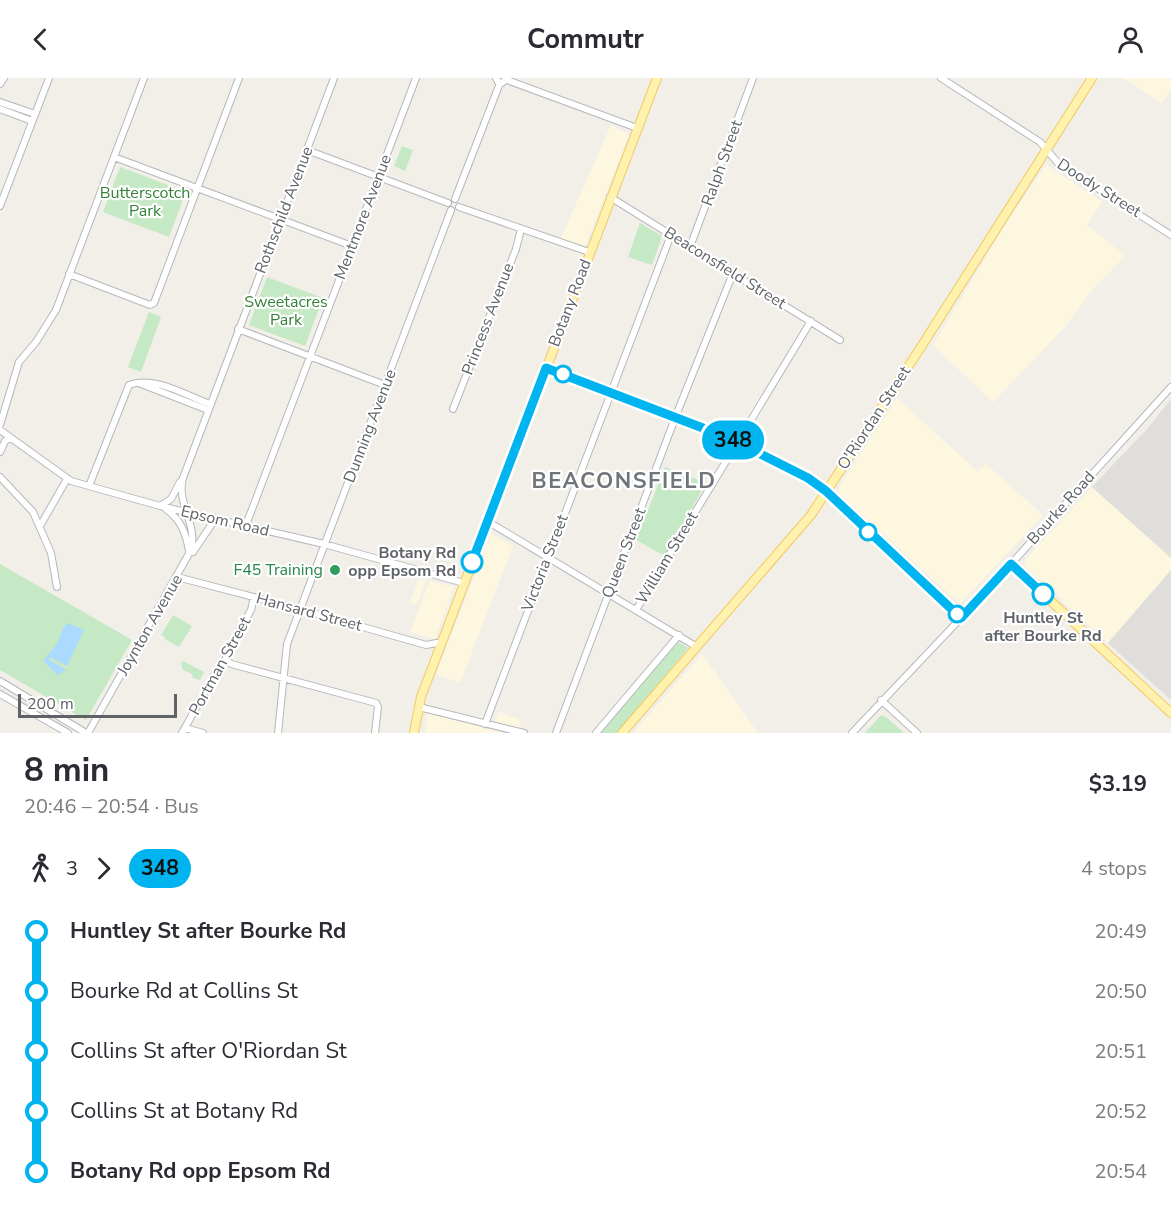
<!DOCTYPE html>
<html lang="en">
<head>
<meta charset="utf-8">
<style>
	body { margin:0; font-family:"Nunito Sans",sans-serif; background:#f7f7f7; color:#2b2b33; height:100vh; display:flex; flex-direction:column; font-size:22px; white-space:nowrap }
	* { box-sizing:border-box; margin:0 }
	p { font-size:20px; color:#7c7c81 }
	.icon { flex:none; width:33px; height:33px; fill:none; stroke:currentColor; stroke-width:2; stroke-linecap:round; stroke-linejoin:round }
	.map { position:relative; height:655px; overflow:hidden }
	.panel { display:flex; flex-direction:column; background:#fff; flex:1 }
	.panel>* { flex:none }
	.badge { padding:0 12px; border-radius:20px; font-size:21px; line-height:39px }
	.scale { position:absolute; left:18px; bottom:15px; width:159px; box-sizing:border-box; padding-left:6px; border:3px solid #5f6368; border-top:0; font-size:16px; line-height:21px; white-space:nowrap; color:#5f6368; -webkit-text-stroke:4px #fff; paint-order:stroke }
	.map>.badge { position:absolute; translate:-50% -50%; box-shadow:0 0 0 3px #fff }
	.legs { display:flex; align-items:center; gap:9px; height:66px; padding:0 24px; font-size:20px }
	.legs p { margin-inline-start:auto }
	.headline { display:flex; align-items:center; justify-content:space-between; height:102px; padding:0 24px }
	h1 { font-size:33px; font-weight:700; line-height:45px }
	ul { padding:0 24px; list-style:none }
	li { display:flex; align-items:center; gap:21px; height:60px; font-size:22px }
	li i { display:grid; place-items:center; width:9px; height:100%; margin:0 8px; background:currentColor }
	li i::after { content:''; width:15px; height:15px; margin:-8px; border:4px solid; border-radius:50%; background:#fff }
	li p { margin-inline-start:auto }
	li:first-child i { background:linear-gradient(#0000 50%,currentColor 0) }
	li:last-child i { background:linear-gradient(currentColor 50%,#0000 0) }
	header { display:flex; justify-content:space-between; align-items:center; height:78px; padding:0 24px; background:#fff; font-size:27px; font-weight:700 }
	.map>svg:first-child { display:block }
</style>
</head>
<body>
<header><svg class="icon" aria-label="back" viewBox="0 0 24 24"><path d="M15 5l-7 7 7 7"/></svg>Commutr<svg class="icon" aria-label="person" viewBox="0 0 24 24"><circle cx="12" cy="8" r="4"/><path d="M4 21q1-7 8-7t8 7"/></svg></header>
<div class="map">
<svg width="1171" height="655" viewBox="0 0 1171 655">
	<rect width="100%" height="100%" fill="#f1efe8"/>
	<path fill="#fef7e0" d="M1123 0H1171V11L1162 25Z
		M611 47 629 57 585 168 561 160Z
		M1046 87 1102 124 1087 147 1125 178 1091 213 1065 249 993 324 933 267 1011 138Z
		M897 320 978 394 986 386 1043 437 960 526 839 415V409Z
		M1092 409 1171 480V492L1108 565 1025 488V482Z
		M491 456 513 468 460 605 436 596Z
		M419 501 426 502 417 526 410 524Z
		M430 503 454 509 435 561 410 554Z
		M702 576 758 655H633Z
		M499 634 521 642 518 649 495 643Z
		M427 635 504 655H505H425Z"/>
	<path fill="#e0deda" d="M1171 321V480L1092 409 1148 350Z
		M1171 492V622L1108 565Z"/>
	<path fill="#c5e8c5" d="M402 68 413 72 405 93 394 88Z
		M120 89 186 114 169 159 103 134Z
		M640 145 662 158 652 187 628 179Z
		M267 199 323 220 305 268 249 247Z
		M149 234 161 239 141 294 128 289Z
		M665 389 706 405 665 478 636 462Z
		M0 486 132 562 86 642 0 592Z
		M173 537 192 548 179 569 165 561V559L161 557Z
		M677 563 688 570 617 655H601Z
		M183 583 204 594 200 602 193 600 192 596 183 592 181 586Z
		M881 637 886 639 904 655H865Z"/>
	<path fill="#aadaff" d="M68 545 84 552 67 588 51 579 49 582 66 592 58 597 45 585 44 582 57 566 63 550Z"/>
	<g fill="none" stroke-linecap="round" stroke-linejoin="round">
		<g stroke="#b5b8bc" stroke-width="8">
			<path id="minor" d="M496 0 498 4 502 5 507 0
				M941 0 1040 64 1058 85 1171 157
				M507 2 637 50
				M0 6 4 0
				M0 24 35 36
				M0 31 32 43
				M307 72 448 125
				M114 79 352 168
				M610 119 840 262
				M455 121 500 5
				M0 128 49 0
				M459 129 589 174
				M690 169 753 0
				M69 196 150 227 154 225 239 0
				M238 251 385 307
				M546 290 729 360 808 400 826 413
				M141 306 208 332
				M453 331 516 171 521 151
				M0 347 19 284 36 264 56 232 144 0
				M0 352 71 403 160 428 324 466 464 505
				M0 374 5 363 10 360
				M0 399 33 434 51 475 57 509
				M89 408 129 307C154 297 187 318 210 326
				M160 428 171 421 180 404
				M166 431C181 442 186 455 189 473
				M487 443 697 569
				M246 447 416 0
				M40 448 67 401
				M193 474 216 440
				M1011 486 1171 309
				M177 499 296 530 426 567 442 564
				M636 532 811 243
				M226 581 231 586 376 625 378 629 375 655
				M0 603 86 655
				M0 616 68 655
				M881 622 917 655
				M419 629 524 655
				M485 646 671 157
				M185 650 203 655
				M88 655 191 472C198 446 176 425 183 400L334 0
				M182 655 220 587 226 581V576L251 532 254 519
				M278 655 287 566 451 132
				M556 655 677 335 733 195
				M596 655 679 557
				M852 655 961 540"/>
		</g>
		<g stroke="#f2c960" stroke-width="10">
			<path id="major" d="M826 413 961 540 1011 486 1171 635
				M414 655 421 619 657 0
				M622 655 811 437 921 269 1092 0"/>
		</g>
		<use href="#minor" stroke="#fff" stroke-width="6"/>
		<use href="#major" stroke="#fff2af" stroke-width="8"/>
	</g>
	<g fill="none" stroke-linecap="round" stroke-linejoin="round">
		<g stroke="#fff" stroke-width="14">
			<path id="line-1" d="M472 484 546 290 729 360 808 400 826 413 961 540 1011 486 1043 516"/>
		</g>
		<use href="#line-1" stroke="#00b5ef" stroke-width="9"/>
	</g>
	<g fill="#fff" stroke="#00b5ef" stroke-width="3">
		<circle cx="563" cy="296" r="8"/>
		<circle cx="868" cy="454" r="8"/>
		<circle cx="472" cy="484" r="10"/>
		<circle cx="1043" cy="516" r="10"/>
		<circle cx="957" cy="536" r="8"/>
	</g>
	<circle fill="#2e9e5b" stroke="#fff" stroke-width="2" cx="335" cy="492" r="6"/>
	<g text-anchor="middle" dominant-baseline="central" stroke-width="4.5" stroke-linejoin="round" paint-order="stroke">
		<g font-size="16" fill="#5f6368" stroke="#fff">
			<text transform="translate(722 85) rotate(-70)">Ralph Street</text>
			<text transform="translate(1099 110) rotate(32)">Doody Street</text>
			<text transform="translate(284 132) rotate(-69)">Rothschild Avenue</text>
			<text transform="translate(363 139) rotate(-69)">Mentmore Avenue</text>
			<text transform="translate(725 190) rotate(32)">Beaconsfield Street</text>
			<text transform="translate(570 225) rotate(-69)">Botany Road</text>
			<text transform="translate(488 241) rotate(-69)">Princess Avenue</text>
			<text transform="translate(874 340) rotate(-57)">O'Riordan Street</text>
			<text transform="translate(370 348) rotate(-69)">Dunning Avenue</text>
			<text transform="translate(1061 430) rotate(-48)">Bourke Road</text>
			<text transform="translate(225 443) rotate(13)">Epsom Road</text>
			<text transform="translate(624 475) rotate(-69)">Queen Street</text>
			<text transform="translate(667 480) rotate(-59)">William Street</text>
			<text transform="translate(545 485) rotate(-69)">Victoria Street</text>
			<text transform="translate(309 534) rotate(15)">Hansard Street</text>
			<text transform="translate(150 547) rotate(-60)">Joynton Avenue</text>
			<text transform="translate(220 588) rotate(-61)">Portman Street</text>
		</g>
		<g font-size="16" fill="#348238" stroke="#fff">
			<text x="145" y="115">Butterscotch<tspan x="145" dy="18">Park</tspan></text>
			<text x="286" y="224">Sweetacres<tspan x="286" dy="18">Park</tspan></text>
		</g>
		<g font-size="16" font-weight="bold" fill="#5f6368" stroke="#fff" text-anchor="end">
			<text x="456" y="475">Botany Rd<tspan x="456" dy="18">opp Epsom Rd</tspan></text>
			<text x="1043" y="540" text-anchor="middle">Huntley St<tspan x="1043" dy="18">after Bourke Rd</tspan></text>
		</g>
		<g font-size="16" fill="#27864d" stroke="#fff" text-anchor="end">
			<text x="323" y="492">F45 Training</text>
		</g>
		<g font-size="22" font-weight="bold" letter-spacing="1.5" fill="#70757a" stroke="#fff">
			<text x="624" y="403">BEACONSFIELD</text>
		</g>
	</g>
</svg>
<div class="scale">200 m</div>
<b class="badge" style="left:733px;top:362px;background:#00b5ef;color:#111">348</b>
</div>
<section class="panel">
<div class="headline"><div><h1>8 min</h1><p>20:46 – 20:54 · Bus</p></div><b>$3.19</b></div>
<div class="legs"><svg class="icon" aria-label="walk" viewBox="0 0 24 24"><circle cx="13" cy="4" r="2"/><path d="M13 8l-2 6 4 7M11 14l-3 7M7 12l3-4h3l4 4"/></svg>3<svg class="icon" aria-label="forward" viewBox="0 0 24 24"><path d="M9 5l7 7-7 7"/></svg><b class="badge" style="background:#00b5ef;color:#111">348</b><p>4 stops</p></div>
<ul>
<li><i style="color:#00b5ef"></i><b>Huntley St after Bourke Rd</b><p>20:49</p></li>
<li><i style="color:#00b5ef"></i><span>Bourke Rd at Collins St</span><p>20:50</p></li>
<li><i style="color:#00b5ef"></i><span>Collins St after O'Riordan St</span><p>20:51</p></li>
<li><i style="color:#00b5ef"></i><span>Collins St at Botany Rd</span><p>20:52</p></li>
<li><i style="color:#00b5ef"></i><b>Botany Rd opp Epsom Rd</b><p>20:54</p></li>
</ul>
</section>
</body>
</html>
